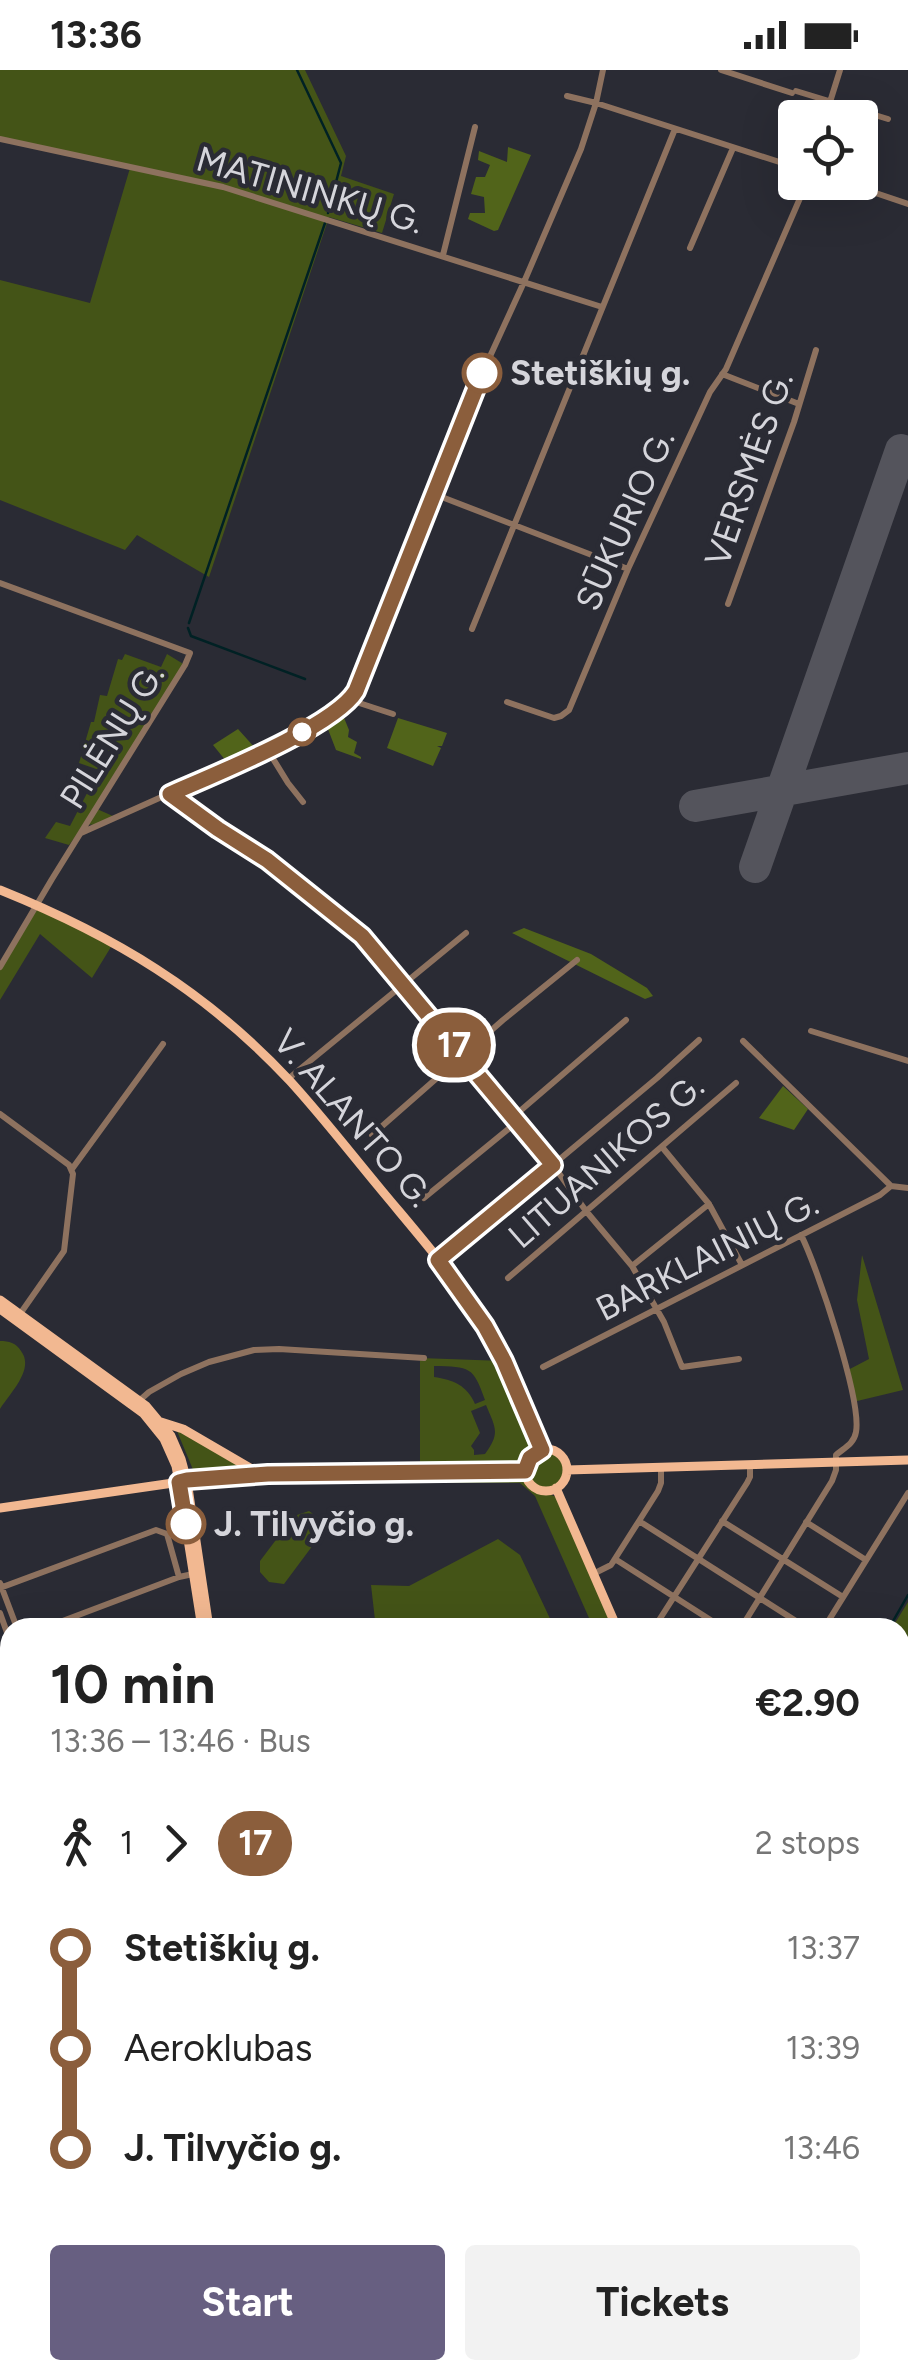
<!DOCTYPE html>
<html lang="en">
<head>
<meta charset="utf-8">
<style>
	body { margin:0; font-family:Figtree,sans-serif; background:#f2f2f2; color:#222; height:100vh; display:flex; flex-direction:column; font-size:38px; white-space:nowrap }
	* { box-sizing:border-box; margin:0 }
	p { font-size:32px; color:#767676 }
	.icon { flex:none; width:55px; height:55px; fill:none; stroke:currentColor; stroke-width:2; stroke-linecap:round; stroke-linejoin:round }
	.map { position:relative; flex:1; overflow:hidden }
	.panel { position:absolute; left:0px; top:1548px; width:910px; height:762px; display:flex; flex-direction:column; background:#fff; border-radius:30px 30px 0 0; box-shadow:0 10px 40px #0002 }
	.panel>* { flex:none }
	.badge { padding:0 20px; border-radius:32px; font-size:35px; line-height:65px }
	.buttons { position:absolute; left:778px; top:30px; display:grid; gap:20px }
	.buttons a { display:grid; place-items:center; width:100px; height:100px; border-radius:10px; background:#fff; box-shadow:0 10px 40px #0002; font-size:50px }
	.map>.badge { position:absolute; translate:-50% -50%; box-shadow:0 0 0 5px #fff }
	.legs { display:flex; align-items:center; gap:15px; height:110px; padding:0 50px; font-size:32px }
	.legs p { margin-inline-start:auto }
	.head { display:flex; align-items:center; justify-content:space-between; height:170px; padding:0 50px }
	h1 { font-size:55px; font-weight:700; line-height:75px }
	.action { display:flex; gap:20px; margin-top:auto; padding:20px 50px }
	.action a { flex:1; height:115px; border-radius:10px; background:#675f81; color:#fff; font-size:40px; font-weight:700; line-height:115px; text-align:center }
	.action a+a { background:#f2f2f2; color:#222 }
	ul { padding:0 50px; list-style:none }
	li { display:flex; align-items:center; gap:35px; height:100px; font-size:38px }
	li i { display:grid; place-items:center; width:15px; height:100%; margin:0 12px; background:currentColor }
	li i::after { content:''; width:25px; height:25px; margin:-12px; border:8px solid; border-radius:50%; background:#fff }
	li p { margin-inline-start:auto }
	li:first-child i { background:linear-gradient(#0000 50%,currentColor 0) }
	li:last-child i { background:linear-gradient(currentColor 50%,#0000 0) }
	.status { display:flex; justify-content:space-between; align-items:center; height:70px; padding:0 50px; background:#fff; direction:ltr }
	.status svg { height:28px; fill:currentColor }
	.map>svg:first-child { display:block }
</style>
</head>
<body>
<div class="status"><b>13:36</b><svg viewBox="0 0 49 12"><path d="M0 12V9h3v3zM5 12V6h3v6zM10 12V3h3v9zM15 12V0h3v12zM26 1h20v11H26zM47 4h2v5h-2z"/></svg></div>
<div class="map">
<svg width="908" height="2308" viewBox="0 0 908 2308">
	<rect width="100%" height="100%" fill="#2a2b34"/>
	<path fill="#445417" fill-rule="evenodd" d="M0 0H305L346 86 341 106 394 124 382 163 329 147 209 507 137 465 125 480 0 430V210L90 233 130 98 0 69Z
		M125 584 161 597 167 584 185 595 97 739 115 747 95 755 85 754 69 775 45 768 56 752 70 756 99 700 79 693 91 652H94L100 625 107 626 118 589 122 590Z
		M36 835 114 872 92 908 40 864 0 930V897Z
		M862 1185 903 1320 853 1332 846 1301 869 1289 857 1230Z
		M0 1271C9 1271 16 1273 21 1281 35 1299 10 1323 0 1339Z
		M420 1288 504 1291 535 1375 523 1393 518 1396 420 1400ZM434 1296C470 1297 473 1296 485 1330L475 1334C467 1315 453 1310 434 1307ZM486 1335C495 1357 501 1363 485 1384L474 1385V1380L471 1376 480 1363 471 1341Z
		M177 1361 196 1370 239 1396 240 1400 200 1404 194 1402Z
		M528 1400a18 18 0 1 1 36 0a18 18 0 1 1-36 0Z
		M514 1404C523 1407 523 1412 531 1418 539 1425 549 1422 558 1428L613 1557H593L535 1426 520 1413H371V1406Z
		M309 1441 320 1449 325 1459 284 1514 269 1512 260 1502V1491L294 1446Z
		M498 1469 520 1485 554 1557H363L375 1550 371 1515 409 1516Z
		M908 1532V2026L900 2020V1558H892Z"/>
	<path fill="#51641a" d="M508 77 531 85 498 160 494 161 468 149 470 143H485L484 127 471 124 476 107H485L490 95 478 90 479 81 507 92Z
		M342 643 349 660 348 667 357 672 354 683 361 687V689L336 680 326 654Z
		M398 648 447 663 442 676H437L441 678 433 696 387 678Z
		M238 659 256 679 226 691 213 675Z
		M524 858 591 884 647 918 653 926 645 929 512 863Z
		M783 1016 808 1039 794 1060 759 1048Z"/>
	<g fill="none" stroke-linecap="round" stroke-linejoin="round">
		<path stroke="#002124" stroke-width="2.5" d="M297 0 341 93 328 143
			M189 553 325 153
			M188 558 191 566 305 609
			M889 1558 908 1525"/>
		<path stroke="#54545c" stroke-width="32" d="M695 736 908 698
			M755 797 901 380"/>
		<path stroke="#8e725f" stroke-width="6" d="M721 0 792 23
			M796 21 888 49
			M567 26 596 33 795 97
			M825 48 840 0
			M0 69 223 117 602 237
			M843 112 908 134
			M690 178 733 78
			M443 185 475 57
			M722 304 799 334
			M434 424 628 499
			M0 513 190 583 185 595 52 809 0 897
			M728 534 794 352 816 280
			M472 559 675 59
			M350 630 393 644
			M507 632 554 648 561 646 569 640 628 499 710 322 726 299 807 112
			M267 679 288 713 303 732
			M171 725 218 759 267 790 362 866 553 1095 586 1141 632 1196 664 1252 682 1297 739 1289
			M81 763C141 736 200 710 260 683 291 668 330 653 353 627L476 317 524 212 581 79 596 33 603 0
			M811 961 908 991
			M743 971 891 1116 908 1118
			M288 1009 466 863
			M0 1044 69 1095 73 1104 64 1181 20 1244
			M513 1047 626 950
			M372 1065 503 950 577 890
			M662 1077 709 1134 742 1195
			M72 1099 163 974
			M424 1128 517 1052
			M439 1190 657 1008 699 970
			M632 1196 709 1134
			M508 1208 736 1013
			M543 1297 880 1125 891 1116
			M140 1330 149 1322 181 1304 209 1292 254 1280 279 1279 424 1288
			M639 1451 807 1558
			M722 1451 843 1527
			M806 1452 866 1490
			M615 1489 723 1558
			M595 1503 611 1495 639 1451 658 1421 661 1413V1398
			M0 1513 17 1558
			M0 1518 156 1460 167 1464 179 1507
			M0 1543 10 1571
			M44 1558 179 1507 193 1504
			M654 1558 747 1413 750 1407V1395
			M741 1558 832 1411 836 1400V1385C844 1378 854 1374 856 1362 862 1331 817 1196 801 1165
			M824 1558 908 1423
			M900 1622 908 1612
			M0 1640 10 1644
			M0 1694 10 1698
			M900 1697 908 1687
			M900 1708 908 1714
			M0 1716 10 1720
			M0 1754 10 1758
			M900 1774 908 1763
			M900 1851 908 1841
			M0 1902 10 1889
			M900 1932 908 1922
			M900 1951 908 1956
			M0 1975 10 1985
			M900 2141 908 2142
			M305 2308 313 2300"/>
		<path stroke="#f2b891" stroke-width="9" d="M0 820C114 866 206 921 290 1011 321 1045 349 1081 378 1116 415 1161 455 1205 485 1256 508 1295 525 1338 541 1380
			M0 1230 146 1336 171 1366 181 1389 187 1411 209 1558
			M0 1239 143 1343 164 1369 176 1396 179 1412 202 1558
			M161 1352 183 1359 257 1402
			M525 1400a21 21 0 1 1 42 0a21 21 0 1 1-42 0Z
			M567 1400 908 1390
			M556 1418 617 1558
			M0 1438 187 1411 259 1404 525 1401
			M0 2047 10 2034
			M0 2061 10 2048
			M0 2248 10 2238
			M661 2300 670 2308
			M762 2308 765 2300"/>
		<path stroke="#fbdecc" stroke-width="10" d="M0 2081 10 2091
			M0 2094 10 2104
			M206 2300 214 2308
			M220 2300 228 2308"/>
	</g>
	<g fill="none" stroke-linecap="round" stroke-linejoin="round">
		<g stroke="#fff" stroke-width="22">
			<path id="line-1" d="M186 1454 179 1412 187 1410 268 1404 525 1401 530 1388 542 1380 504 1291 485 1256 438 1190 553 1095 362 866 267 790 218 759 170 724C213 705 334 657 356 621L482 303"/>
		</g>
		<use href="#line-1" stroke="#8b5e3c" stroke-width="15"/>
	</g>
	<g fill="#fff" stroke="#8b5e3c" stroke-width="5">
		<circle cx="482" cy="303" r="18"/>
		<circle cx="302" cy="662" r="12"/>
		<circle cx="186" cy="1454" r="18"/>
	</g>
	<g text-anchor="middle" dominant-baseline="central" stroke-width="9" stroke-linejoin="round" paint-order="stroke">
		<g font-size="35" fill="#d5d5db" stroke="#2a2b34">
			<text transform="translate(310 120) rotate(16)">MATININKŲ G.</text>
			<text transform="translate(749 399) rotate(-71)">VERSMĖS G.</text>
			<text transform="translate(625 450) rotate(-66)">SŪKURIO G.</text>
			<text transform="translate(112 666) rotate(-58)">PILĖNŲ G.</text>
			<text transform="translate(353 1048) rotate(49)">V. ALANTO G.</text>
			<text transform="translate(606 1091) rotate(-41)">LITUANIKOS G.</text>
			<text transform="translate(707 1186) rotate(-27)">BARKLAINIŲ G.</text>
		</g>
		<g font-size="35" font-weight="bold" fill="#d5d5db" stroke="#2a2b34" text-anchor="start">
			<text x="510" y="303">Stetiškių g.</text>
			<text x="214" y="1454">J. Tilvyčio g.</text>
		</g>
	</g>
</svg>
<div class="buttons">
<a><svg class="icon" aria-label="locate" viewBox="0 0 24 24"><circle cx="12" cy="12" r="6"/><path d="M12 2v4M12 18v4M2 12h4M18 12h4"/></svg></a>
</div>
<b class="badge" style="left:454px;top:975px;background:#8b5e3c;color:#fff">17</b>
<section class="panel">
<div class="head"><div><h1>10 min</h1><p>13:36 – 13:46 · Bus</p></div><b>€2.90</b></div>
<div class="legs"><svg class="icon" aria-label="walk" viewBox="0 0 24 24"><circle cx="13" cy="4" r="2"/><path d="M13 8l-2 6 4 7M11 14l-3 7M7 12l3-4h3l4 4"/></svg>1<svg class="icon" aria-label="forward" viewBox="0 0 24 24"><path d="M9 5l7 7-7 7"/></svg><b class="badge" style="background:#8b5e3c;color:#fff">17</b><p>2 stops</p></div>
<ul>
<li><i style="color:#8b5e3c"></i><b>Stetiškių g.</b><p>13:37</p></li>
<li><i style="color:#8b5e3c"></i><span>Aeroklubas</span><p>13:39</p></li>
<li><i style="color:#8b5e3c"></i><b>J. Tilvyčio g.</b><p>13:46</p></li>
</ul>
<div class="action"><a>Start</a><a>Tickets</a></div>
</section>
</div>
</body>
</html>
